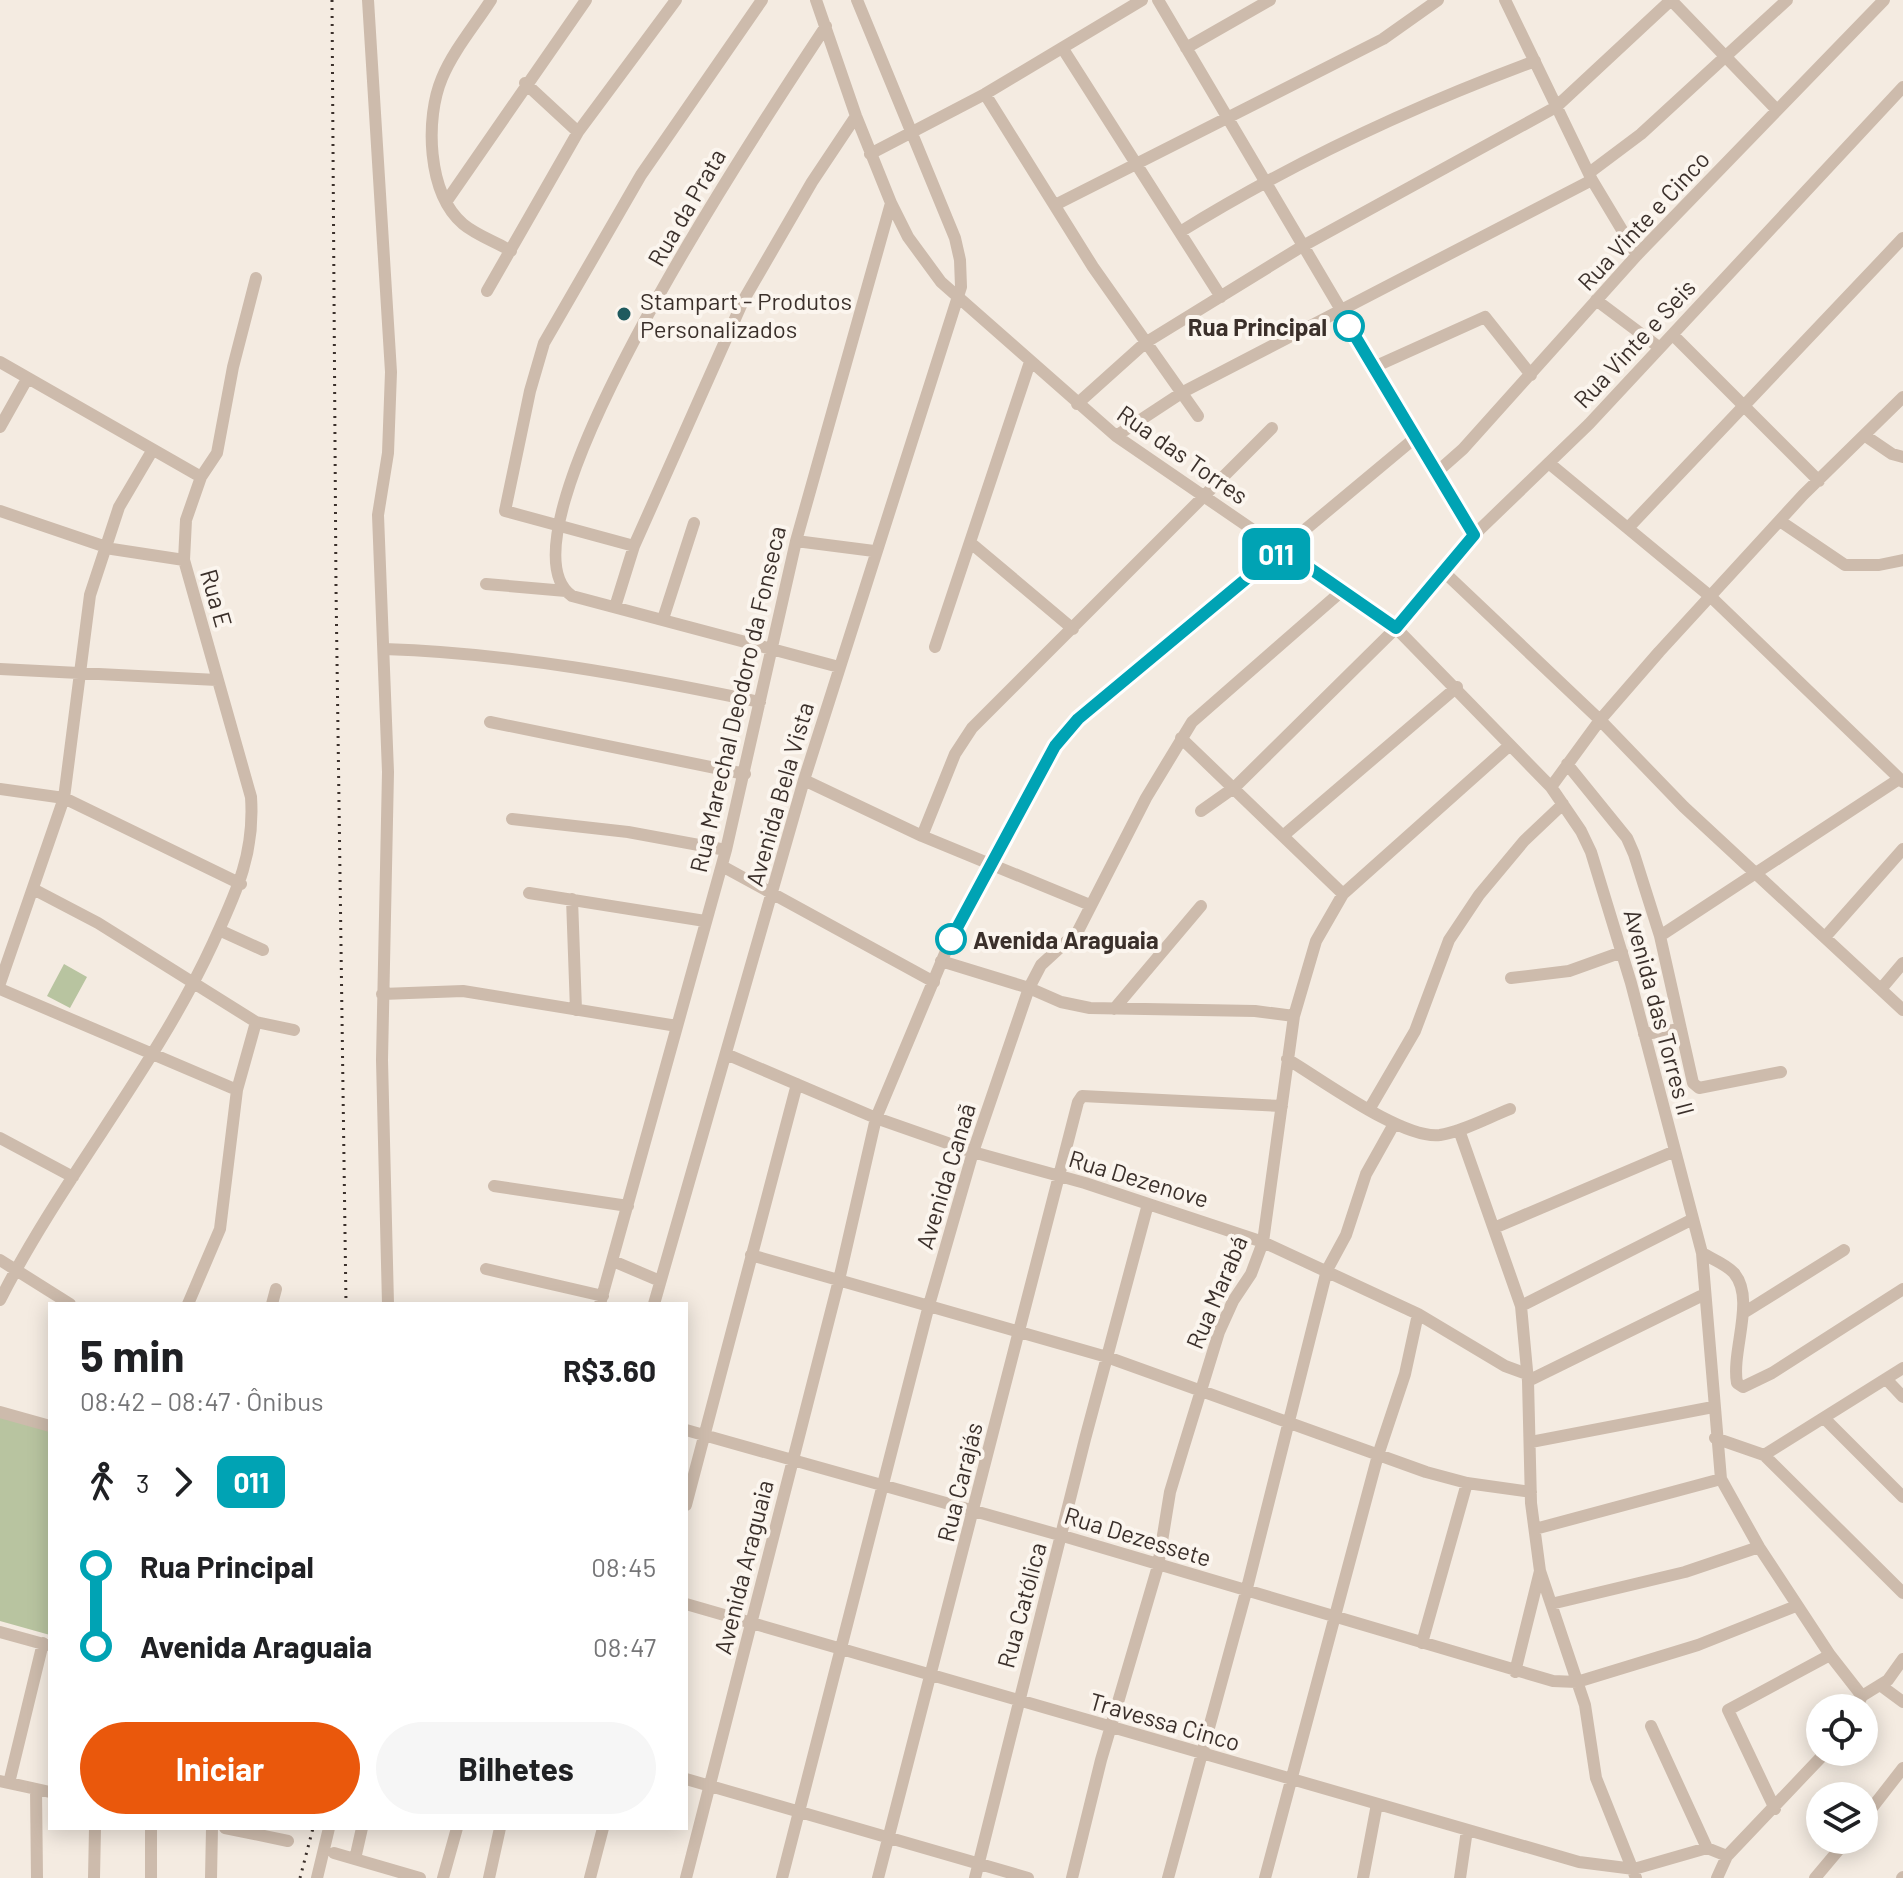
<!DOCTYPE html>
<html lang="pt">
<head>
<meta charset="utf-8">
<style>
	body { margin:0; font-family:Barlow,sans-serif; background:#f6f6f6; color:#202124; height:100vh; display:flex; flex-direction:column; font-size:30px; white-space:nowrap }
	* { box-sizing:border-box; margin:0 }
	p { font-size:26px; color:#757577 }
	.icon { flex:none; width:44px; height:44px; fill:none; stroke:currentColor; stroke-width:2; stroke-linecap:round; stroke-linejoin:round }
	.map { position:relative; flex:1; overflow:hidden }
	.sheet { position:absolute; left:48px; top:1302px; width:640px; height:528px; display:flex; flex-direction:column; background:#fff; border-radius:0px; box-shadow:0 4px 20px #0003 }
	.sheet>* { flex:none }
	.badge { padding:0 16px; border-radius:12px; font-size:28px; line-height:52px }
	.tools { position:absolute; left:1806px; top:1694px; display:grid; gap:16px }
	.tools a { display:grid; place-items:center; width:72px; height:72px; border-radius:50%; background:#fff; box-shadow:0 4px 20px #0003; font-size:40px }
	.map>.badge { position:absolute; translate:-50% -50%; box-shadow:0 0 0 4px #fff }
	.legs { display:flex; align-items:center; gap:12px; height:88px; padding:0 32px; font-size:26px }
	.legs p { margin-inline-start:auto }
	.summary { display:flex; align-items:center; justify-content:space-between; height:136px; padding:0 32px }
	h1 { font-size:44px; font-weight:700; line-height:60px }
	.button { display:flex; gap:16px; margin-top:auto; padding:16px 32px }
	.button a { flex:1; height:92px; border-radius:48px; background:#ea580c; color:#fff; font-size:32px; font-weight:700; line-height:92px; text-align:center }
	.button a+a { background:#f6f6f6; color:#202124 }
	ul { padding:0 32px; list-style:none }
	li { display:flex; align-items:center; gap:28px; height:80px; font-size:30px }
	li i { display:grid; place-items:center; width:12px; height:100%; margin:0 10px; background:currentColor }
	li i::after { content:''; width:20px; height:20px; margin:-10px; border:6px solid; border-radius:50%; background:#fff }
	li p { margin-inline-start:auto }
	li:first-child i { background:linear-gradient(#0000 50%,currentColor 0) }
	li:last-child i { background:linear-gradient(currentColor 50%,#0000 0) }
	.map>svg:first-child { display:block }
</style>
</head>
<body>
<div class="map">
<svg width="1903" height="1878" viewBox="0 0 1903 1878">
	<rect width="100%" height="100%" fill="#f4ebe1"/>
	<path fill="#b8c4a0" d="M64 964 87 977 70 1008 47 996Z
		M0 1417 50 1431V1635L0 1621Z"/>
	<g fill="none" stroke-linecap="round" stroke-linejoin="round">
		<path stroke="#cdbbac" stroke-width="12" d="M368 0 391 372 388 453 378 515 388 772 382 1060 388 1304
			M491 0C475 25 453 51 442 78 425 118 427 193 463 224 476 235 496 242 511 251
			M816 0 856 116 891 203 908 237 941 282 1116 436 1396 628 1551 787 1581 831 1591 852 1631 983 1702 1253 1721 1479 1759 1547 1830 1655
			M1158 0 1474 535
			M1505 0 1592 180 1637 255
			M1671 0 1777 110
			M826 26C779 98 483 534 572 596L839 667
			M1186 48 1270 0
			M1063 49 1221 297
			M525 83 578 132
			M985 94 1093 267 1198 416
			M870 154 985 94 1142 0
			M1589 173 1641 134 1787 0
			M446 202 586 0
			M1055 205 1383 39 1438 0
			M1180 232C1293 162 1411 107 1535 61
			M487 291 578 132 676 0
			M1596 300 1660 348
			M1673 335 1819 481
			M0 362 201 477
			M1374 367 1485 317 1531 375
			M1077 404 1145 343 1301 247 1556 107 1671 0
			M0 427 27 379
			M1116 436 1183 392 1592 180
			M1867 437 1892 454 1903 457
			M1550 464 1711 597 1903 782
			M1437 472 1463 449 1637 255 1884 0
			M0 511 112 549 184 560
			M1780 521 1845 565H1879L1903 560
			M1628 528 1903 238
			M796 541 874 551
			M972 544 1073 629
			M634 546 505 511 530 391 544 343 641 175 762 0
			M1444 572 1600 720 1684 807 1903 1010
			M486 584 566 591
			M615 607 634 546 743 301 812 182 856 116
			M663 619 694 523
			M935 647 1030 362
			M384 649C512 653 635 676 760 702
			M0 669 217 680
			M490 722 745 774
			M1181 738 1343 894
			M1567 764 1627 838 1634 854 1660 936 1693 1083 1699 1088 1781 1072
			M804 780 922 836 1090 905
			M1551 787 1600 720 1659 652 1803 495 1903 397
			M0 789 64 798 241 884
			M1201 811 1235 787 1396 628 1474 535 1589 424 1903 87
			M512 819 628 832 726 850
			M1284 835 1457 687
			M922 836 955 754 972 728 1272 428
			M722 866 934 982
			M35 890 98 923 256 1022 294 1030
			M529 893 705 921
			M572 899 576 1010
			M219 930 263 950
			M1660 936 1899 779
			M1826 936 1903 849
			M941 961 1029 988 1061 1002 1090 1008 1255 1011 1294 1016
			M1511 978 1569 971 1622 952
			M0 983 64 798 90 595 119 507 152 451
			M0 989 237 1090
			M1881 989 1903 963
			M382 994 463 991 677 1026
			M1114 1009 1201 906
			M1644 1034 1681 1029
			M726 1054 876 1118 973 1152 1085 1183 1263 1242 1418 1314 1505 1366 1527 1374
			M1287 1059C1321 1079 1403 1140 1440 1135 1464 1131 1487 1118 1510 1109
			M1370 1108 1415 1031 1449 940 1479 895 1524 841 1563 804
			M1459 1130 1521 1306 1528 1381 1531 1503 1540 1571 1585 1705 1596 1778 1636 1878
			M0 1138 73 1177
			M494 1186 628 1206
			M1494 1228 1675 1151
			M1702 1253C1712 1259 1726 1264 1734 1273 1756 1299 1731 1351 1737 1383L1743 1387 1772 1373 1903 1289
			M751 1255 1107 1357 1426 1472 1467 1483 1531 1492
			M0 1260 70 1304
			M613 1261 660 1281
			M486 1269 603 1296
			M0 1300C63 1176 155 1069 213 943 236 893 255 854 251 797L184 560 186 520 201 477 217 453 233 367 256 278
			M188 1304 220 1229 237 1090 256 1022
			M272 1304 276 1289
			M600 1304 726 850 796 541 891 203
			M654 1304 804 780 961 287 960 260 955 238 857 0
			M1521 1306 1693 1219
			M1745 1312 1844 1250
			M1886 1379 1903 1397
			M1528 1381 1703 1295
			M0 1412 50 1426
			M1825 1419 1903 1497
			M686 1430 1063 1536 1553 1681 1577 1682 1698 1645 1796 1606
			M1715 1438 1764 1455 1903 1593
			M1531 1442 1713 1407
			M1764 1455 1903 1368
			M686 1505 797 1084
			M1535 1529 1721 1479
			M686 1604 1579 1862 1634 1869 1707 1848 1727 1856
			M1551 1604 1685 1572 1759 1547
			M0 1632 47 1645
			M1422 1643 1467 1483
			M1515 1672 1540 1571
			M1880 1685 1903 1702
			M1856 1708 1862 1696 1888 1680 1903 1659
			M1651 1726 1707 1848
			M686 1779 1028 1878
			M0 1781 50 1792
			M9 1783 43 1643
			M36 1789 37 1878
			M1775 1809 1728 1710 1830 1655 1862 1696
			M1864 1818 1903 1768
			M225 1828 288 1841
			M334 1853 420 1878
			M355 1859 362 1828
			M94 1878 95 1828
			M151 1878V1828
			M211 1878 212 1828
			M317 1878 329 1828
			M443 1878 457 1828
			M489 1878 500 1828
			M590 1878 603 1828
			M686 1878 839 1280 876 1118 951 939 1055 746 1078 719 1415 438
			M782 1878 929 1305 973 1152 1029 988 1041 965 1078 931 1146 798 1192 722 1343 590
			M878 1878 1078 1102 1082 1096 1282 1106
			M975 1878 1085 1439 1148 1204
			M1072 1878 1101 1760 1158 1566 1170 1492 1183 1449 1219 1332 1233 1301 1251 1274 1263 1242 1294 1016 1316 941 1343 894 1510 745
			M1168 1878 1246 1592 1327 1270 1346 1235 1366 1174 1394 1124
			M1265 1878 1378 1455 1405 1374 1418 1314
			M1363 1878 1377 1804
			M1460 1878 1467 1830
			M1717 1878 1727 1856 1826 1752
			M1815 1878 1847 1840
			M1902 1878 1903 1877"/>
		<path stroke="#3b302b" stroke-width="3" stroke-dasharray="2 6" stroke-linecap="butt" d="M332 0 336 588 346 1304
			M300 1878 313 1828"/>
	</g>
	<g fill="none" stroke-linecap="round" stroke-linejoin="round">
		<g stroke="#fff" stroke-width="18">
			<path id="line-1" d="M951 939 1055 746 1078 719 1282 549 1396 628 1474 535 1349 326"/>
		</g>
		<use href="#line-1" stroke="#00a3b4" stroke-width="12"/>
	</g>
	<circle fill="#1f5a5e" stroke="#fbf5ee" stroke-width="3" cx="624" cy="314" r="8"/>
	<g fill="#fff" stroke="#00a3b4" stroke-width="4">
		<circle cx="1349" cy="326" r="14"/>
		<circle cx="951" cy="939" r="14"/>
	</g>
	<g text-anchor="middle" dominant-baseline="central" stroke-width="8" stroke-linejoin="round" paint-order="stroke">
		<g font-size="24" fill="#3b302b" stroke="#fbf5ee">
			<text transform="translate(686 207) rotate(-60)">Rua da Prata</text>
			<text transform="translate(1643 220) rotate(-47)">Rua Vinte e Cinco</text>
			<text transform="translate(1634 343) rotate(-47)">Rua Vinte e Seis</text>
			<text transform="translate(1183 454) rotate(35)">Rua das Torres</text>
			<text transform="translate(217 598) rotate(74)">Rua E</text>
			<text transform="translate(737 699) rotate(-77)">Rua Marechal Deodoro da Fonseca</text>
			<text transform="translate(779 794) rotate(-74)">Avenida Bela Vista</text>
			<text transform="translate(1660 1012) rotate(75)">Avenida das Torres II</text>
			<text transform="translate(945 1176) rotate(-73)">Avenida Canaã</text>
			<text transform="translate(1139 1178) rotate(17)">Rua Dezenove</text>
			<text transform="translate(1216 1292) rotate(-67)">Rua Marabá</text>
			<text transform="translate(959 1482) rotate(-76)">Rua Carajás</text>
			<text transform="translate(1138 1536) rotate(17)">Rua Dezessete</text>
			<text transform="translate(743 1567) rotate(-76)">Avenida Araguaia</text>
			<text transform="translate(1021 1605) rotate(-75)">Rua Católica</text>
			<text transform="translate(1165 1721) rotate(16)">Travessa Cinco</text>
		</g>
		<g font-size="24" fill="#3b302b" stroke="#fbf5ee" text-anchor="start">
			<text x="640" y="300">Stampart - Produtos<tspan x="640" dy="28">Personalizados</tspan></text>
		</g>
		<g font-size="24" font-weight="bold" fill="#3b302b" stroke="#fbf5ee" text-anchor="end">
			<text x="1327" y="326">Rua Principal</text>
			<text x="973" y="939" text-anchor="start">Avenida Araguaia</text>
		</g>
	</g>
</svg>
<div class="tools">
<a><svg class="icon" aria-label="locate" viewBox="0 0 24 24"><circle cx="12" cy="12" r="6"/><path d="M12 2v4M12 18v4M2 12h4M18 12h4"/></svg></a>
<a><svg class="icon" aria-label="layers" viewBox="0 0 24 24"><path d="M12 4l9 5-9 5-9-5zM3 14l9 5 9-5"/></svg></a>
</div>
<b class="badge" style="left:1276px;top:554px;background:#00a3b4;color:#fff">011</b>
<section class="sheet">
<div class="summary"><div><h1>5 min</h1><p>08:42 – 08:47 · Ônibus</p></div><b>R$3.60</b></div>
<div class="legs"><svg class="icon" aria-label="walk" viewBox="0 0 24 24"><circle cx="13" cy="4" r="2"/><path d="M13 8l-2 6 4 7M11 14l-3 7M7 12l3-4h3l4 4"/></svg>3<svg class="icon" aria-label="forward" viewBox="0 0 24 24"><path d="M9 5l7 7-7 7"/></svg><b class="badge" style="background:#00a3b4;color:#fff">011</b></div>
<ul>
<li><i style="color:#00a3b4"></i><b>Rua Principal</b><p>08:45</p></li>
<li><i style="color:#00a3b4"></i><b>Avenida Araguaia</b><p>08:47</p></li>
</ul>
<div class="button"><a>Iniciar</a><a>Bilhetes</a></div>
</section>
</div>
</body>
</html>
